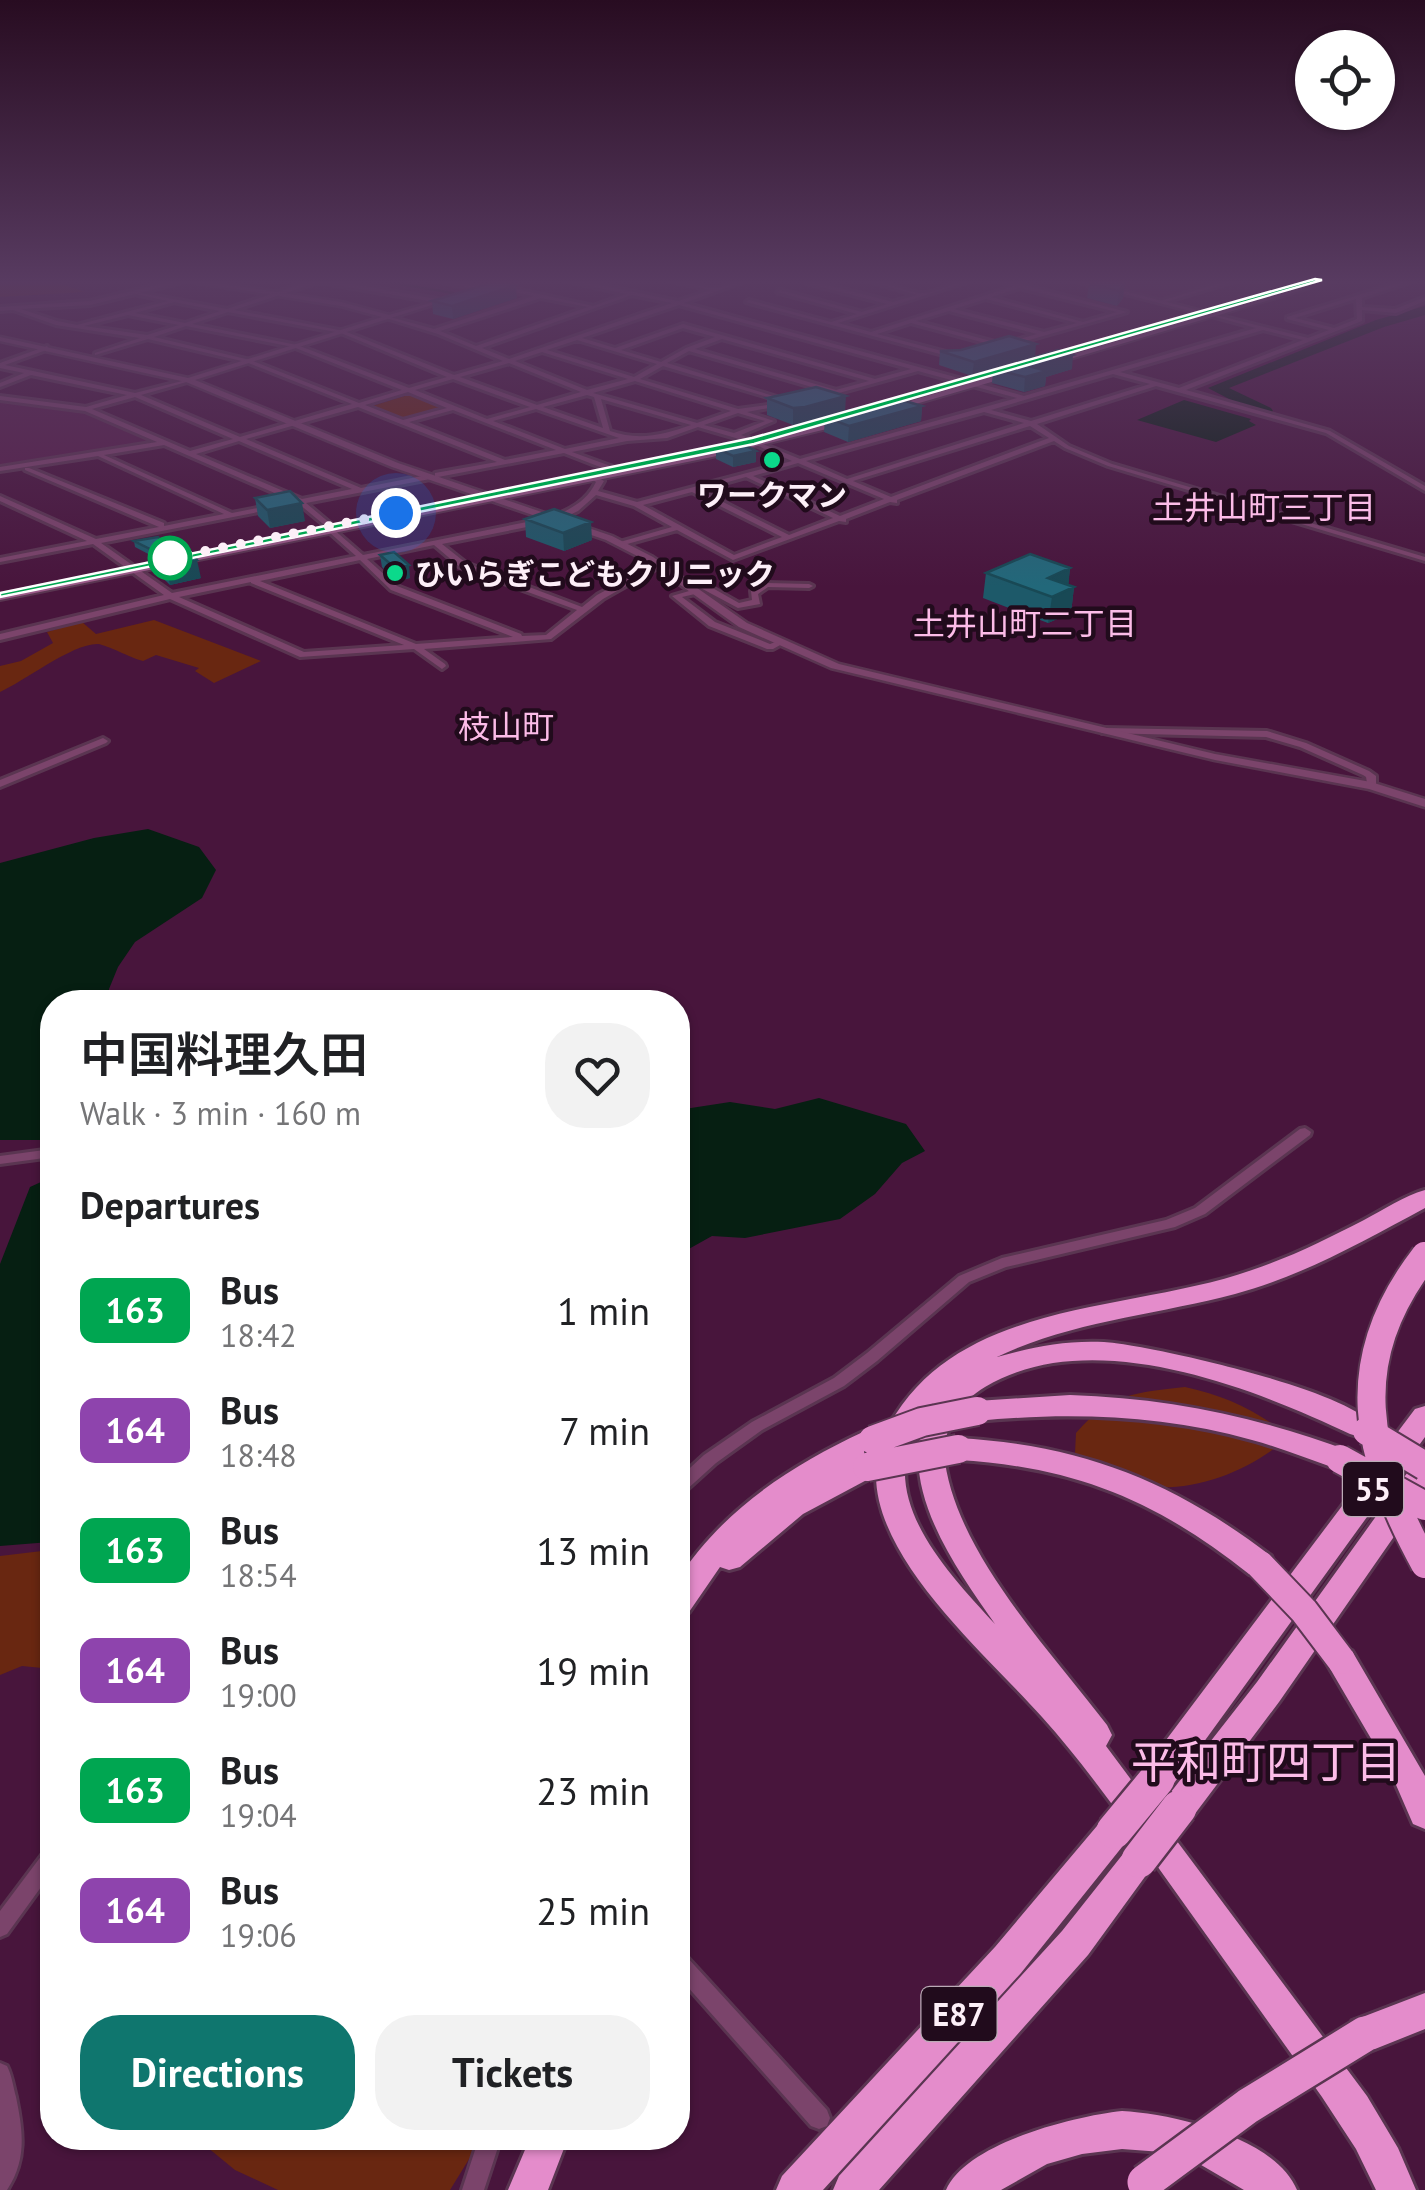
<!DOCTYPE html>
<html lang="en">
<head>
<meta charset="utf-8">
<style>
	body { margin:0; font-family:"PT Sans","Noto Sans JP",sans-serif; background:#f2f2f2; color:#202124; height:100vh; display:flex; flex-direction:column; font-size:38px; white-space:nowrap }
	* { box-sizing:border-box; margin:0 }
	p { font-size:32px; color:#757577 }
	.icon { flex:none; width:55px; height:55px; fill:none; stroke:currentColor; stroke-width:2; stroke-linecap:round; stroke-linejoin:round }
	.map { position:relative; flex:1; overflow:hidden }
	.sheet { position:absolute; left:40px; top:990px; width:650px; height:1160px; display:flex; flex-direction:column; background:#fff; border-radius:40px; box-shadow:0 2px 8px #0004 }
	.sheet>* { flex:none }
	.badge { padding:0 20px; border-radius:15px; font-size:35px; line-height:65px }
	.controls { position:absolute; left:1295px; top:30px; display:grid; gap:20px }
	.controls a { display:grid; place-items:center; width:100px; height:100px; border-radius:50%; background:#fff; box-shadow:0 2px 8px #0004; font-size:50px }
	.you { position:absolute; width:50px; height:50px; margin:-25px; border:8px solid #fff; border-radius:50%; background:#1a73e8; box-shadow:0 0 0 15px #1a73e833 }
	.map>.badge { position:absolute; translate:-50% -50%; box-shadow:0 0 0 5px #fff }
	h2 { padding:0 40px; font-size:38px; line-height:90px }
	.round { display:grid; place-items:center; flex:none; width:105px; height:105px; border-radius:40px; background:#f2f2f2 }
	.overview { display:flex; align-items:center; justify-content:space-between; height:170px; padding:0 40px }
	h1 { font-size:48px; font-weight:600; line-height:75px }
	.action { display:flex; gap:20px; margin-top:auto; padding:20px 40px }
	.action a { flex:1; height:115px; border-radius:40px; background:#0f766e; color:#fff; font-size:40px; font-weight:600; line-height:115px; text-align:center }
	.action a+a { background:#f2f2f2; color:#202124 }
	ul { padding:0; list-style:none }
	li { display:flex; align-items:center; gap:30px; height:120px; padding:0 40px }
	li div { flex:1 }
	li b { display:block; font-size:38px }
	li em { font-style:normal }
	li .badge { min-width:110px; font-weight:700; text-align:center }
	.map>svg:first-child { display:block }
</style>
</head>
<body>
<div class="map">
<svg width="1425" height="2190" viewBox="0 0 1425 2190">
	<rect width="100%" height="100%" fill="#48153c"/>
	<path fill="#561e49" d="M1084 280H1225L1161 299Z
		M0 400 82 411 157 440 29 465 0 466Z"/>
	<path fill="#692711" d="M0 280H50L85 292 0 297Z
		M411 394 447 408 403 420 369 407Z
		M154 620 261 661 214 683 195 671 199 668 156 655 143 661C131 658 107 645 98 644 73 643 23 682 0 692V666L21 661 53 643 47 632 82 622 96 634Z
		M1185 1387C1221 1395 1247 1406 1277 1427L1275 1448C1230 1481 1168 1499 1114 1479 1101 1474 1087 1461 1075 1453L1076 1433C1111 1393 1134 1393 1185 1387Z
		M42 1551 52 1563V1669L22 1666 0 1675V1556Z
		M196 2138H482L450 2190H278L235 2170Z"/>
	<path fill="#061f12" d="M1184 400 1251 419 1249 421 1256 425 1216 442 1137 420Z
		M148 829 199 847 216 870 202 898 135 942 118 967 109 989 108 1002H52V1140H0V863L94 838Z
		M819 1098 906 1124 925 1151 902 1163 875 1194 840 1219 745 1238 712 1236 678 1255V1110L730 1102 775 1109Z
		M52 1177V1545L50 1542 0 1546V1264L30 1187Z"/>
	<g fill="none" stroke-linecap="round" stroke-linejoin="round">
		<path stroke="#061f12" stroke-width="2.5" d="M377 280 453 293"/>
		<path fill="#061f12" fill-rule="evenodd" d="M1425 306V315L1384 327 1229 388 1271 408 1273 411 1267 416H1255L1254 412 1208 388 1376 320Z"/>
		<path stroke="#633658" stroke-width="20" stroke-dasharray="20 10" stroke-linecap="butt" d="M819 2118 855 2154 875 2190"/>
		<g stroke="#5a3551" stroke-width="6">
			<path id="minor" d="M178 280H188L140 293 227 309 313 280H330L442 300 440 303 319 282 234 310 344 331 454 375 503 361 438 334 386 318V316L434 329 534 296 500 289 502 286 593 306 626 294 564 280H576L678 301 710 290 668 280C683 280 703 289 717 288 728 287 737 280 748 280L684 303 1024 396 1256 328 1212 316V314L1308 338 1329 330 1287 319V317L1407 280H1416L1362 298V307L1395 309 1425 297V301L1396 313 1362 310V321L1186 390 1330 431 1425 486V491L1326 433 1156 386 1037 424 1069 446 1112 464 1425 557V561L1108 466 1065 448 1054 441 897 500V503L890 502 846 519V522L839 521 733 560 677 530 620 546V542L672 527 634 506 596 495 578 511 557 521 442 544 466 563 582 607 597 595 656 563 663 565 603 599 551 639 424 649 445 664 446 666 442 669 414 649 300 657 170 599 0 640V634L164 595 93 544 0 562V558L87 541 0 501V496L96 539 159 527 25 470V468H29L164 523V526L224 514 98 456 0 471V467L157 442 85 411 0 400V396L86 407 127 395 31 375 0 387V383L24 373 0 368V363L47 346 49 349 5 365 135 393 190 379V381L141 395 240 437 352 404 246 362 148 339 95 355V353L140 338 56 325 13 310 0 311V307L90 301ZM135 294 168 301 77 325 57 321 21 309 90 305ZM632 295 672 303 509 359 482 348ZM541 298 588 307 476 346 440 331ZM1356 299 1357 319 1334 328 1295 318ZM174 302 220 311 185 323 135 313ZM679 305 911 369 875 379 683 324 615 348 582 338ZM228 312 341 333 447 377 409 388 297 345 192 324ZM128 315 179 325 147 335 84 326ZM186 326 293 347 402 390 359 403 250 360 154 337ZM683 328 715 337 686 348 661 362 621 350ZM1263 330 1303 340 1179 388 1120 372ZM722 339 869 381 836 390 695 349ZM577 340 657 364 634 377 547 350ZM689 351 829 392 819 395 821 398 918 371 1017 398 800 459 760 443H756V445L792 461 637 502 598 491 604 481 595 476 591 478 596 482C587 501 571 509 552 517L363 555 332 528H329V532L356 556 172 593 101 543 299 504 328 528H331V524L306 503 430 479V475H427L361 488 246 439 358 407 497 462 435 473V477H438L564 453 613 472 617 470 616 468 572 452 627 441 667 438 698 427 753 443 755 442V440L741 435 774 421 747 412 785 405 782 403 738 409 640 379 663 366 788 403 793 402 667 363ZM542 352 628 379 587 390 515 361ZM509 363 581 392 537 405 460 377ZM1113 374 1150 384 1031 421 991 410ZM453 379 530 407 487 419 415 390ZM635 381 731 411 697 423 593 393ZM408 392 447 408 403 420 365 405ZM587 395 594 397 603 428 543 407ZM135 397 233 439 190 451 92 409ZM601 399 691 425C663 435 639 441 610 431ZM536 409 619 438 565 449 493 421ZM453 410 556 450 505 460 409 422ZM984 412 1024 423 847 479 806 461ZM738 413 765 421 734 433 704 425ZM1030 426 1049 438 891 497 853 481ZM239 441 352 489 302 499 196 454ZM164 445 293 501 232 513 104 455ZM798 463 884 499 840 516 753 476ZM746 477 833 518 789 535 699 490ZM692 492 782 537 734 555 643 505ZM434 545 460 567 577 610 546 635 522 636 521 634 397 586 367 559ZM360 560 391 590 513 637 416 644 260 581ZM251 582V583L404 645 304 652 179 597Z
				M432 280H445L484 288 481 290Z
				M808 280 893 302 917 295 866 280C885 280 908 294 924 293 941 292 956 280 973 280L838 323 871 332 1014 286 994 280H1004L1127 312 1008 346 1006 343 1037 334 949 311 916 321 1002 344 1000 347 911 323 877 334 957 355 955 358 746 302 749 300 831 322 857 314 777 292 780 290 862 312 887 304 806 283ZM1020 288 1117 312 1083 322 991 297ZM986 299 1077 323 1044 332 954 309Z
				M1230 280H1239L1162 303 1157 302Z
				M683 582H702L739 603 752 600 751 591 766 583 809 584 813 586 809 588 768 587 758 594 760 604 738 608 697 586H683Z
				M696 589 700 591 699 593 682 597 715 622 770 644 778 641 782 644 773 649H767L709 626 672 596Z
				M1105 728 1267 731 1306 743 1369 771 1376 776V786L1371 789 1368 788 1366 777 1363 775 1300 747 1266 737 1102 733 1100 731Z
				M103 738 108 741 106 743 0 787V780Z
				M1305 1128 1311 1132 1310 1135 1205 1214 1175 1227 1006 1267 969 1282 877 1361 844 1386 762 1430 716 1463 684 1492 678 1494V1479L704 1455 752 1422 834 1378 867 1353 959 1276 1002 1258 1166 1220 1195 1208 1300 1129Z
				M52 1149V1157L0 1164V1156Z
				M52 1848V1872L7 1934 0 1937V1911L45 1851Z
				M678 1952 685 1955 827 2110 830 2118 827 2126 819 2129 811 2126 678 1976Z
				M0 2063 7 2066C12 2076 13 2086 16 2097 23 2131 27 2160 7 2190H0Z
				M479 2138H501L484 2190H462Z"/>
		</g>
		<g stroke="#5a3551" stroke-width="5">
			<path id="tertiary" d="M180 280H198L341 302 389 315 454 296V298L195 380 398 463 612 536 653 557 747 623 839 664 1215 754 1371 782 1425 799V807L1369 789 1215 760 831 668 739 627 647 561 606 540 392 467 186 382 0 341V337L188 378 382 317 341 306Z
				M1069 280H1081L1217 315 1214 317Z"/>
		</g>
		<g stroke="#5a3551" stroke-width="4">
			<path id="secondary" d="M1324 280H1337L1053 364 1046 362Z
				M1016 369 1019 374 895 410 887 408Z
				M848 418 851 419V423L712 457 0 600V594L712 451Z"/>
		</g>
		<g stroke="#5a3551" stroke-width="6">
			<path id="motorway" d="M1425 1190V1208C1364 1241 1302 1276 1235 1294 1156 1315 1072 1321 997 1357 1032 1347 1067 1340 1104 1342 1150 1345 1354 1391 1374 1427L1370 1434 1360 1437 1350 1434C1249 1386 1090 1324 985 1387 961 1402 947 1420 945 1448L948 1441 958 1438C1081 1445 1173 1481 1271 1556L1275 1565 1271 1574 1260 1577 1249 1574C1157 1501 1076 1467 958 1460L948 1457 944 1450V1453C952 1549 1051 1651 1107 1725L1112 1735 1106 1746 1367 2096 1398 2148 1416 2190H1376L1356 2149 1322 2097 1155 1863 1088 1955 879 2190H833L839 2176 1062 1931 1127 1849 1142 1845 1130 1828 1126 1842 1021 1973 823 2190H776L782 2176 995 1947 1102 1820 1114 1815 1123 1819C1097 1784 1071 1749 1042 1717 988 1656 876 1562 876 1475L803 1514 740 1567 729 1570 720 1567 689 1612 678 1616V1579C723 1510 790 1466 863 1432L873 1429 884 1435C951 1297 1128 1314 1252 1270 1291 1257 1327 1239 1364 1220 1383 1210 1404 1196 1425 1190ZM933 1403C889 1476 953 1564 995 1624 939 1563 863 1484 933 1403ZM880 1449 877 1460 861 1458Z
				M1070 1395C1168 1398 1258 1417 1350 1451L1354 1459 1350 1467 1340 1470C1311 1460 1282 1448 1252 1440 1162 1415 1070 1412 977 1421L967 1418 963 1411 967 1404 977 1401Z
				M1425 1406V1437L1169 1790 1157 1794 1145 1790 1140 1779 1145 1768 1415 1409Z
				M1425 1459V1492L1279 1702 1191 1819 1179 1823 1167 1819 1162 1808 1167 1797 1257 1682 1415 1462Z
				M1341 1647 1352 1651 1425 1776V1829L1413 1824 1390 1771 1325 1660 1330 1651Z
				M1425 1993V2029L1365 2053 1352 2047 1346 2034 1352 2021Z
				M1122 2111C1174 2114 1275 2137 1297 2190H1244L1196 2162 1162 2152 1122 2149 1082 2154 1047 2164 1001 2190H946C966 2143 1075 2116 1122 2111Z
				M530 2138H568L548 2190H508Z"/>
		</g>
		<use href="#minor" fill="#7b446b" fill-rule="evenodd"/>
		<use href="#tertiary" fill="#7b446b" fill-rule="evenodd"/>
		<use href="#secondary" fill="#9a5a88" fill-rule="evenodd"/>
		<use href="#motorway" fill="#e48ccb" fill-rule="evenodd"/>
		<g stroke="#5a3551" stroke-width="32" stroke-linecap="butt">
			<path id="motorway-bridge-far1" d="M1425 1256C1343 1362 1365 1454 1425 1564
				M1367 1431 1425 1466
				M873 1440 922 1422 977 1411
				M1340 1459 1425 1506
				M867 1467 958 1449
				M1260 1565 1304 1611 1341 1660"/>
		</g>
		<g stroke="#5a3551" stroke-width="40" stroke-linecap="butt">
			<path id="motorway-bridge" d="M1114 1831 1157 1779
				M1139 1860 1179 1808
				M1145 2182 1248 2106 1365 2034"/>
		</g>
		<use href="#motorway-bridge-far1" stroke="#e48ccb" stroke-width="28"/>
		<use href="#motorway-bridge" stroke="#e48ccb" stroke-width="35"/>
	</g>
	<path fill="#1d5969" d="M1113 280 1123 298 1117 306 1087 298 1089 283Z
		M517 298 453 319 433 314 432 301Z
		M940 351 1035 357 1072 369 1046 377 1045 386 1024 392 992 383 993 370 972 376 939 365Z
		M767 398 845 411 922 406 921 421 848 442 824 432 825 418 804 424 793 425 767 415Z
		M716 448 756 462 733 467 716 459Z
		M255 498 305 521 270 528 258 516Z
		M525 519 592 540 564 551 526 537Z
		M134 541 169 550 201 578 170 585 157 572 154 557 135 547Z
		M380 555 410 578 396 581 382 567Z
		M1070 568 1068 585 1074 587 1071 613 1048 623 983 598 986 573Z"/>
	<path fill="#184955" d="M1125 283 1123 298 1117 306 1119 291Z
		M516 285 517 298 453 319 452 306Z
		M1036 344 1035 358 972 376 974 362Z
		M1073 355 1072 369 1046 377 1045 386 1024 392 1025 377 1032 367Z
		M846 396 845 412 804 424 793 425V408Z
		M922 406 921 421 848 442 849 426Z
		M756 451V462L733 467V456Z
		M302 503 305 521 270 528 267 510Z
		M591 522 592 540 564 551 563 533Z
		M197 560 201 578 170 585 166 566Z
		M409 565 410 578 396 581 395 568Z
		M1070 568 1068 590 1074 587 1071 613 1048 623 1052 597 1048 578Z"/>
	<path fill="#22687a" stroke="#184955" stroke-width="2.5" d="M1097 280H1113L1125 283 1119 291 1089 283Z
		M497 281 516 285 452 306 432 301Z
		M1009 336 1036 344 974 362 940 351 961 350Z
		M1058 350 1073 355 1032 367 1047 371 1025 377 993 369Z
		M816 387 846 396 805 407 793 408 767 398Z
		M895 398 922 406 849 426 825 417Z
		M740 443 756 451 733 456 716 448Z
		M290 491 302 503 267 510 255 498Z
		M554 509 591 522 563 533 525 519Z
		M158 537 169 550 156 552 134 541Z
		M186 547 197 560 166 566 153 554Z
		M394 552 409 565 395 568 380 555Z
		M1030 554 1070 568 1048 578 1074 587 1052 597 986 573Z"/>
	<linearGradient id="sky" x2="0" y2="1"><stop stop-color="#280c21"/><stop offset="0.48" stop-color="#583b61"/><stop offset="1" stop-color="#583b61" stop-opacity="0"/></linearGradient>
	<rect width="1425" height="587" fill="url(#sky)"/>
	<path fill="#00a651" stroke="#fff" stroke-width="2.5" d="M1315 279 1322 280 754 444 0 597V593L752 438Z"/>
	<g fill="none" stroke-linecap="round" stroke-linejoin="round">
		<path stroke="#fdeff8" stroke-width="10" stroke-dasharray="0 18" d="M170 558 396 513"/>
	</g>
	<g fill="#0bd98b" stroke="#210b1c" stroke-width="4">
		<circle cx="772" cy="460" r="10"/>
		<circle cx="395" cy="573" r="10"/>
	</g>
	<circle fill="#fff" stroke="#00a651" stroke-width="5" cx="170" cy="558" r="20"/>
	<g text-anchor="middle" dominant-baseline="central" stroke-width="9" stroke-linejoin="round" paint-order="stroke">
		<g font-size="30" font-weight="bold" fill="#fdeff8" stroke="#210b1c">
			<text x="772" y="494">ワークマン</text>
			<text x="415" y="573" text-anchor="start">ひいらぎこどもクリニック</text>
		</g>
		<g font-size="32" fill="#fcbce8" stroke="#210b1c">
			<text x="1264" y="507">土井山町三丁目</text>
			<text x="1025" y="623">土井山町二丁目</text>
		</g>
		<g font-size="32" fill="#fcbce8" stroke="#210b1c">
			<text x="506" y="726">枝山町</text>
		</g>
		<g fill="#210b1c" stroke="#bbabb6" stroke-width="2.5">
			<rect x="1343" y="1462" width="60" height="54" rx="8"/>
			<rect x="921.5" y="1987" width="75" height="54" rx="8"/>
		</g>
		<g font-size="32" font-weight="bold" fill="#fdeff8">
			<text x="1373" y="1489">55</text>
			<text x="959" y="2014">E87</text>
		</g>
		<g font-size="45" fill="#fcbce8" stroke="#210b1c">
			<text x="1266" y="1761">平和町四丁目</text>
		</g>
	</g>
</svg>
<div class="controls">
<a><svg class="icon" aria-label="locate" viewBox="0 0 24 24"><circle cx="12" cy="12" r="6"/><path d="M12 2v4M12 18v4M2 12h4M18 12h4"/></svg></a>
</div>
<div class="you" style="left:396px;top:513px"></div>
<section class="sheet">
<div class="overview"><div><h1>中国料理久田</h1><p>Walk · 3 min · 160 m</p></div><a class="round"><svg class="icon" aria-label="heart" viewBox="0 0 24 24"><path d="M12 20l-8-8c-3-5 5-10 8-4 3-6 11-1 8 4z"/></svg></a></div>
<h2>Departures</h2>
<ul>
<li><span class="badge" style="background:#00a651;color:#fff">163</span><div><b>Bus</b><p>18:42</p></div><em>1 min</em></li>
<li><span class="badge" style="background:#8e44ad;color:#fff">164</span><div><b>Bus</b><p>18:48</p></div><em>7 min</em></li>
<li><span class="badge" style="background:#00a651;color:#fff">163</span><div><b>Bus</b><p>18:54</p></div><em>13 min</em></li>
<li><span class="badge" style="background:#8e44ad;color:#fff">164</span><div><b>Bus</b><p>19:00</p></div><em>19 min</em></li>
<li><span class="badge" style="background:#00a651;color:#fff">163</span><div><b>Bus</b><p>19:04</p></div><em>23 min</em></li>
<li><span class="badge" style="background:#8e44ad;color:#fff">164</span><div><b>Bus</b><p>19:06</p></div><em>25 min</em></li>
</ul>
<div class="action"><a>Directions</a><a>Tickets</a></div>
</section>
</div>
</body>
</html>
